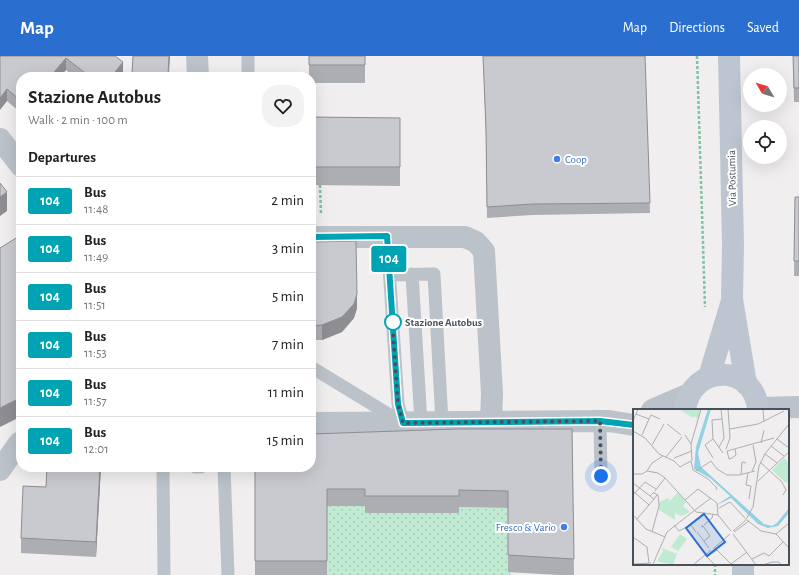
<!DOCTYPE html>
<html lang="en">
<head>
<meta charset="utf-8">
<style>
	body { margin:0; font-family:"Alegreya Sans",sans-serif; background:#f2f2f2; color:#202124; height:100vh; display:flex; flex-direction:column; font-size:15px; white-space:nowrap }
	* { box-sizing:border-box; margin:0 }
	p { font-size:13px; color:#757577 }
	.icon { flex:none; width:22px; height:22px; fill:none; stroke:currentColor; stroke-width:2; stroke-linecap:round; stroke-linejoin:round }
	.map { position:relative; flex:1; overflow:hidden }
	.panel { position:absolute; left:16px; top:16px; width:300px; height:400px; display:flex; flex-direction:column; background:#fff; border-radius:16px; box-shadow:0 4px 16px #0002 }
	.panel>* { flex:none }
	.badge { padding:0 8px; border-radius:3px; font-size:14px; line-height:26px }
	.needle { width:26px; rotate:308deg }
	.tools { position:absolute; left:743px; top:12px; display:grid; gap:8px }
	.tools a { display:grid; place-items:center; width:44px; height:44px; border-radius:50%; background:#fff; box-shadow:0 4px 16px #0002; font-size:20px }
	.you { position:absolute; width:20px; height:20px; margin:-10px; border:3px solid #fff; border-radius:50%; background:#1a73e8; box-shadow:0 0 0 6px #1a73e833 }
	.map>.badge { position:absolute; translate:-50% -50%; box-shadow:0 0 0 2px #fff }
	h2 { padding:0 12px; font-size:15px; line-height:36px }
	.round { display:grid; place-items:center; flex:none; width:42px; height:42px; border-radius:16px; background:#f2f2f2 }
	.overview { display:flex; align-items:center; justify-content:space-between; height:68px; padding:0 12px }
	h1 { font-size:19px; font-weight:600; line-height:30px }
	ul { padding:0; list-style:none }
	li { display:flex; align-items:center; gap:12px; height:48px; padding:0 12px; border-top:1px solid #e0e0e0 }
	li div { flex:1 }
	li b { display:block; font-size:15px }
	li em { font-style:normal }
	li .badge { min-width:44px; font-weight:700; text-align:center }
	header { display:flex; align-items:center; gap:24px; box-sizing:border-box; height:56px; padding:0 20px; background:#2a6fcf; color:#fff }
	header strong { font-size:19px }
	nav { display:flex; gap:22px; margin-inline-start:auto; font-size:14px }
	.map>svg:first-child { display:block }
</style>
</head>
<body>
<header>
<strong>Map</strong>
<nav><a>Map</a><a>Directions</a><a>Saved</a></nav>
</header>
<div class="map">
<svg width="799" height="519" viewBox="0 0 799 519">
	<defs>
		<pattern id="garden-dots" width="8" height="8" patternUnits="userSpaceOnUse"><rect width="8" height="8" fill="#c0ead1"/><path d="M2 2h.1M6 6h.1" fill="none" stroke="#a6cab6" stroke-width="1.8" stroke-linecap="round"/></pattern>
	</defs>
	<rect width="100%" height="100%" fill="#f0eeee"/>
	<path fill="url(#garden-dots)" d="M327 450H365V457H459V451L508 452V515L511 516 510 519H327Z"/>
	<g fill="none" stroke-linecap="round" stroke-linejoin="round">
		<path stroke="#7cc5a2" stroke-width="2.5" stroke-dasharray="3 2" stroke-linecap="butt" d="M697 0 705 251
			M320 129 321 159
			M715 508V519"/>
		<path stroke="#bbc2ca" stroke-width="13" d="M248 21V0
			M387 180 398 348 403 367
			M412 218 421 367
			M390 219 434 218 442 367
			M311 311 398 364
			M600 365 601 420
			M163 411 164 519
			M195 411H201
			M224 411 228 519"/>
		<path stroke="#bbc2ca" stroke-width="22" d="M197 0 198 21
			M0 83 21 110
			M311 181H465L476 186 484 195 492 337 491 366
			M759 352 799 351
			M652 354 689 338
			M311 367 609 365 634 369
			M0 414 19 387H21"/>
		<path stroke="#bdc6d0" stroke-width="22" d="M729 0 733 189 732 243 746 328
			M709 321 731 248
			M685 354C691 307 755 307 758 354
			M743 508V519"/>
	</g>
	<path fill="#adaeb3" d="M0 0H115L123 18 121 21H74L66 14 21 21V57L7 45Z
		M133 0H170L169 21H132Z
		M309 0H365V27H311V21H309Z
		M483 0H645L650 157 532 159 487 162 486 83Z
		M793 0H799V46H794Z
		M311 61 400 62V130L311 129Z
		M795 141H799V220H794Z
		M311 186 357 252 354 262 342 276 322 284H311Z
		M572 373 574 519H559L508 516V452L459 451V457H365V450H327V519H255V411Z
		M101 411 96 501 21 497V482L46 431Z"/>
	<path fill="#8d8d92" d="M169 0H170L168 21Z
		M66 2V14L60 21H50Z
		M123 6V18L121 21H111Z
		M7 33V45L0 54V42Z
		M7 136V155L0 160V141Z
		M357 238V252L354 262 342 276 322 284V269Z
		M21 339V358L18 362 0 371V352Z
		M100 411H101L96 501V486Z"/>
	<path fill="#c9cad0" stroke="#8d8d92" d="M0 0H115L123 6 111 21H90L66 2 50 21H21V45L7 33 0 42Z
		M133 0H169L168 18 132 17Z
		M309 0H365V9H309Z
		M483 0H645L650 147 532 148 487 151 486 72Z
		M793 0H799V32H794Z
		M311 61 400 62V111H311Z
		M0 127 7 136 0 141Z
		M795 141H799V205H794Z
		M21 179V339L18 343 0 352V192Z
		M356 185 357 238 354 248 342 261 322 269 311 270V186Z
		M456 373H572L574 503 508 499V435L459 434V440H365V433H327V505H255V411H311V378Z
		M47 411H100L96 486 21 482 23 430 46 431Z"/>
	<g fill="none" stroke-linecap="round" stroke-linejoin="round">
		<g stroke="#fff" stroke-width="9">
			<path id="line" d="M311 181 387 180 398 348 403 367 600 365 634 369"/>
		</g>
		<use href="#line" stroke="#00a3b4" stroke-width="6"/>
		<path stroke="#48515a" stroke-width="4" stroke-dasharray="0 7.2" d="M393 266 392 262 398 348 403 367 600 365 601 420"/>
	</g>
	<g fill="#3f7fe0" stroke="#fff" stroke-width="1.5">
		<circle cx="557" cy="103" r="4"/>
		<circle cx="564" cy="471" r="4"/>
	</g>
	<circle fill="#fff" stroke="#00a3b4" stroke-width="2" cx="393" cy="266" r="8"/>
	<g text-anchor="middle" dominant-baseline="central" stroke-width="4" stroke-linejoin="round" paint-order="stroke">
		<g font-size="11" fill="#366cbe" stroke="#fff" text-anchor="start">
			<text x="565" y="103">Coop</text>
			<text x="556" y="471" text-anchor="end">Fresco &amp; Vario</text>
		</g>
		<g font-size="11" fill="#48515a" stroke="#fff">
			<text transform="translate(732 122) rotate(-91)">Via Postumia</text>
		</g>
		<g font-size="11" font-weight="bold" fill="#48515a" stroke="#fff" text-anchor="start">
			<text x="405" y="266">Stazione Autobus</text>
		</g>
	</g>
	<g transform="translate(633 353)">
		<rect width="156" height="156" fill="#f0eeee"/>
		<path d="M46 0H68L65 10 61 7 60 9ZM151 49 156 54V73L153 74 139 61ZM45 83 53 93 50 97 57 103 48 107 42 104V111L26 101V93L35 89 37 92ZM47 125 54 130 45 142 38 138ZM29 139 44 145 40 156 24 152 30 142Z" fill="#c0ead1"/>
		<path d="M75 0H78L65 44 68 58 131 115 139 117 144 114 156 99V104L145 117 135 119 125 115 98 89 82 97 97 87 77 69 61 60 63 38Z" fill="#91d1e3"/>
		<path fill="none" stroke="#adafb3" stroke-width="1" d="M130 0 131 13M3 5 16 10 18 6 27 10M89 10 79 11 80 30 90 44M0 12 5 0M34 15 48 26M97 20 125 15 151 2M0 22 12 29 26 45 41 52 47 58 58 52M9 26 16 10M52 26 58 35 59 52M80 30 72 36 80 49M144 30 156 39M128 34 131 21M58 35 68 0M19 36 31 15M138 37 151 47M86 38 91 29 88 0M93 40 97 29 95 0M94 42 141 29M94 42 96 50 99 49 103 46 102 40M132 45 144 54M131 46 156 15M33 48 49 28M41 49 59 42M58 52 60 61 75 70 84 79 83 81M78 52 84 60 94 66H106L122 62M127 53 149 73 153 81 150 86M14 62 25 64 32 69 63 103 85 106M14 62 19 54 30 47M63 62 78 52M119 62 123 53 120 36M115 64 113 76 118 77 116 90M0 65H9L14 62M108 66 109 53 113 54M125 72 156 43M0 74 17 87M0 82 16 96M22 82 32 69M0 86 12 73 23 80M52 91 65 80 84 94 85 106M86 99 97 93 112 109M62 101 78 89M0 106 13 120 32 128M85 106 98 122M4 110 21 90M114 111 128 122 143 125 156 139M41 116 46 122 58 116 63 123M70 116 68 118 70 117 77 127 71 132M71 116 79 109 80 105M100 122 112 112 120 98 126 57 132 45M19 123 26 97 25 86 21 84V83L17 87 21 90 24 86M64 123 76 139M101 123 116 112M100 125 123 156M143 125 156 114M0 128 14 138 16 154M80 140 97 125M81 143 84 141 98 155M81 143 74 148 82 156M119 150 131 144 136 147 150 133M0 155 18 154M20 155 34 123 62 101M98 155 114 143M60 156 78 141M130 156 139 153H146L148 156"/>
		<path fill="#2a6fcf" fill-opacity="0.15" stroke="#2a6fcf" stroke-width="2" d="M71 105 92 133 74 147 53 119Z"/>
		<rect width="156" height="156" fill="none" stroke="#48515a" stroke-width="2"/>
	</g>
</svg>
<div class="tools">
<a><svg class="needle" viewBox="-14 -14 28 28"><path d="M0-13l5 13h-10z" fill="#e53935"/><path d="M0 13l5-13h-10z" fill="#757577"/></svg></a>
<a><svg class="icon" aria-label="locate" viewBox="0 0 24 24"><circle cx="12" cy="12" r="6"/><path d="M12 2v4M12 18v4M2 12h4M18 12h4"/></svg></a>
</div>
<div class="you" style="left:601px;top:420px"></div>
<b class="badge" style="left:389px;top:203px;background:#00a3b4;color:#fff">104</b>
<section class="panel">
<div class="overview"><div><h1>Stazione Autobus</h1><p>Walk · 2 min · 100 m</p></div><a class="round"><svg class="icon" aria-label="heart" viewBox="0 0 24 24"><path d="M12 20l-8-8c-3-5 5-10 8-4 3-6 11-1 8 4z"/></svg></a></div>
<h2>Departures</h2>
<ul>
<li><span class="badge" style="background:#00a3b4;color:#fff">104</span><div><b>Bus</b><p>11:48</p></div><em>2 min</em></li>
<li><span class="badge" style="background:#00a3b4;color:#fff">104</span><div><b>Bus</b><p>11:49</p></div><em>3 min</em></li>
<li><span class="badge" style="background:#00a3b4;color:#fff">104</span><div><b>Bus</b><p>11:51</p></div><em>5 min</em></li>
<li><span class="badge" style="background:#00a3b4;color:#fff">104</span><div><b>Bus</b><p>11:53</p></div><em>7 min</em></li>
<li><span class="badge" style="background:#00a3b4;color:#fff">104</span><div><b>Bus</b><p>11:57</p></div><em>11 min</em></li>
<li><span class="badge" style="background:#00a3b4;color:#fff">104</span><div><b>Bus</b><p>12:01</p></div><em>15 min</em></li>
</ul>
</section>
</div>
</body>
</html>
